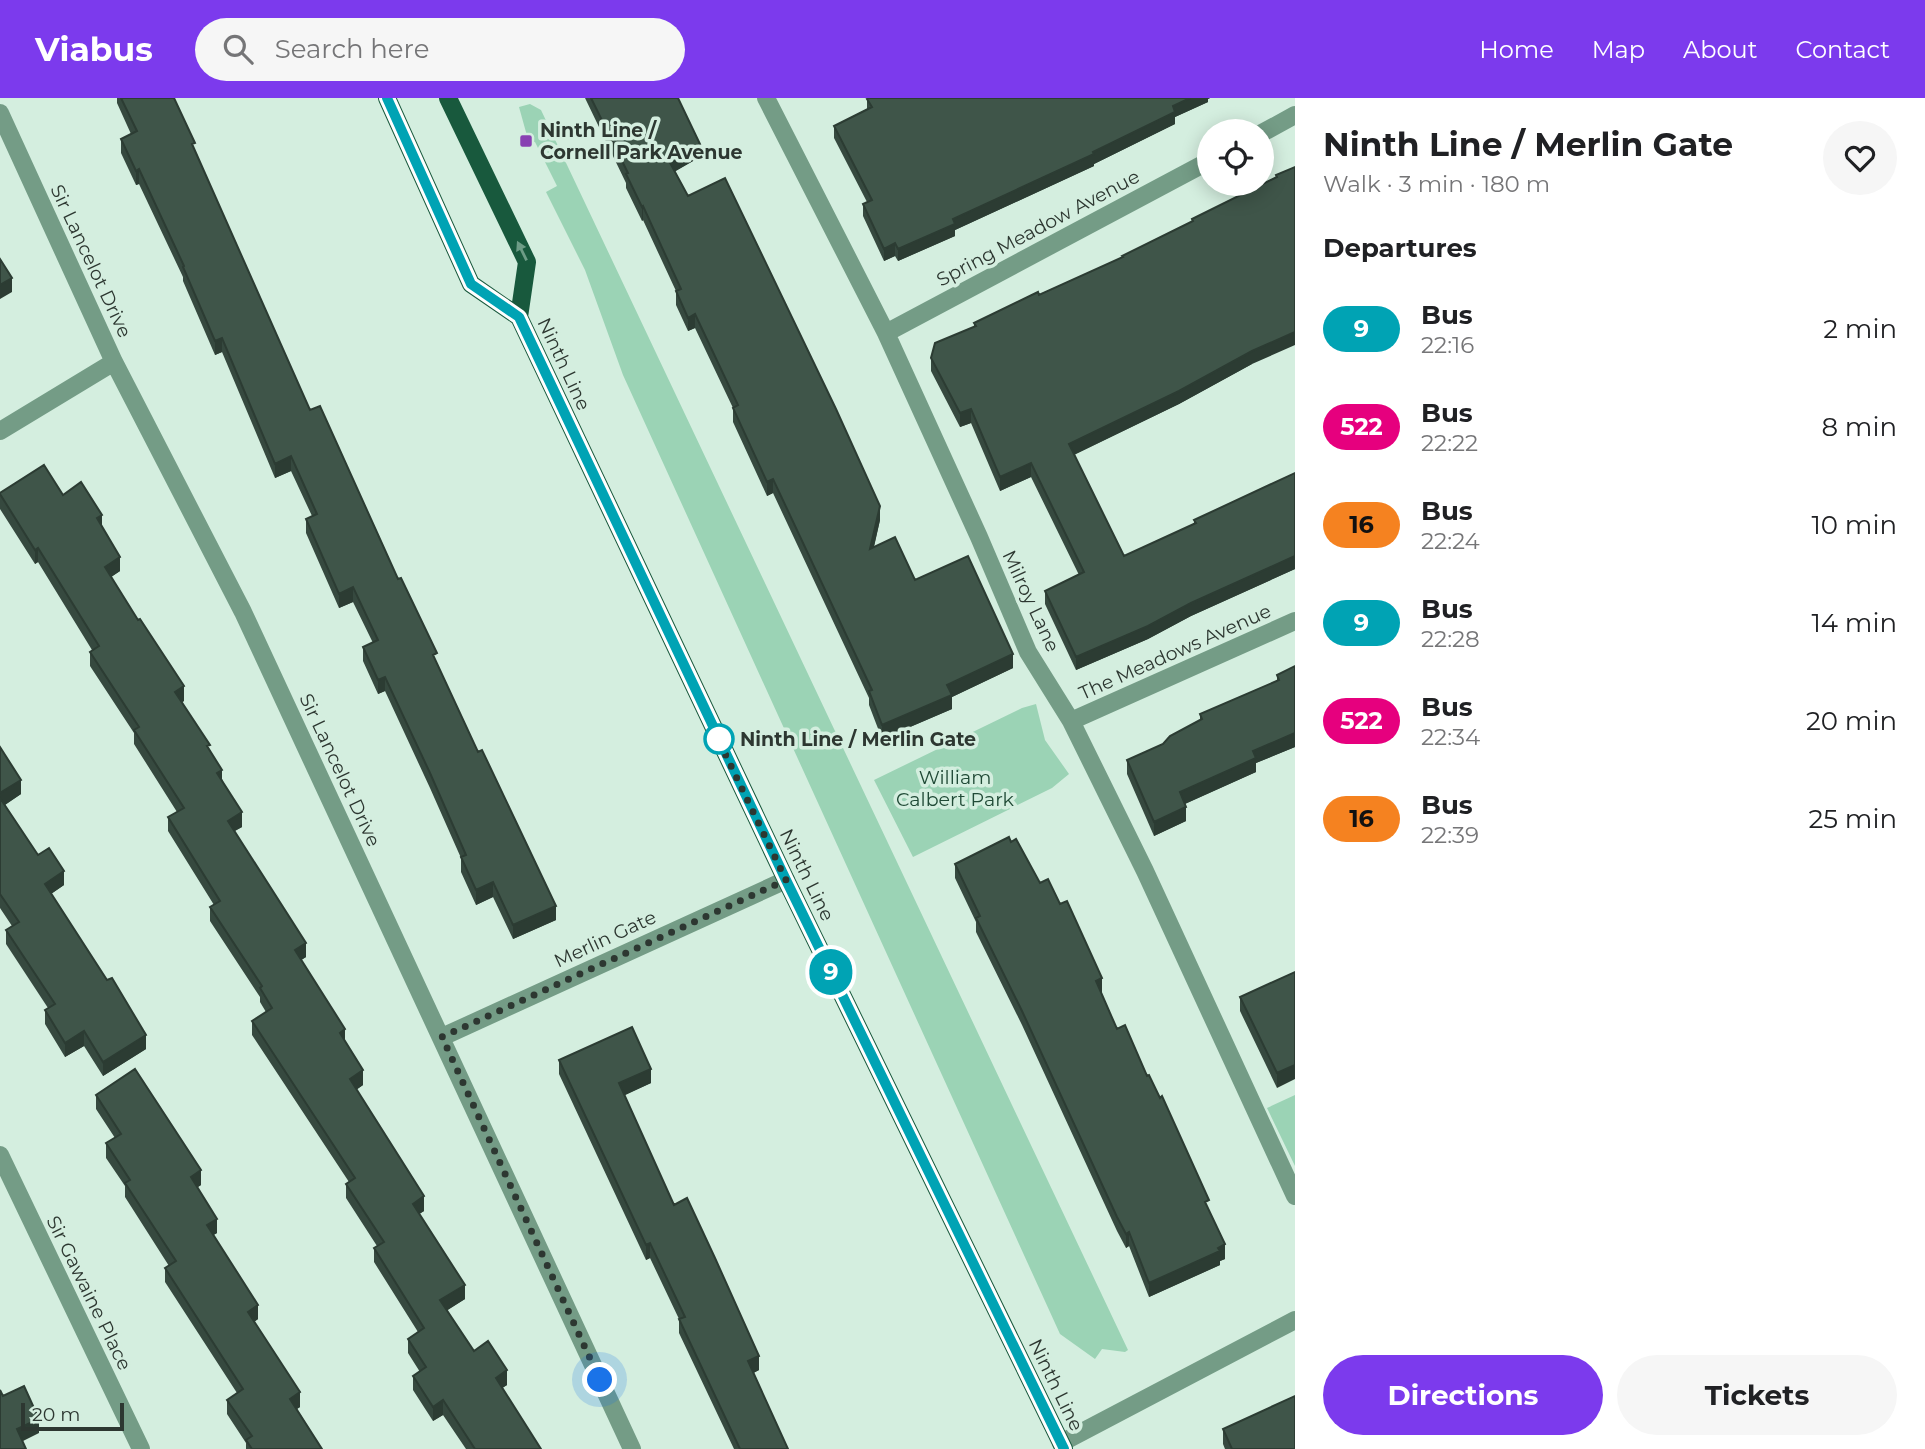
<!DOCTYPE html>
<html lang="en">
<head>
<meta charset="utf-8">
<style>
	body { margin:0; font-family:Montserrat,sans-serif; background:#f6f6f6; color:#202124; height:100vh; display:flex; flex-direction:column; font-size:26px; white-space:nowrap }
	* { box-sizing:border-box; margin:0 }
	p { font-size:23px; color:#757577 }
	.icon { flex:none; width:38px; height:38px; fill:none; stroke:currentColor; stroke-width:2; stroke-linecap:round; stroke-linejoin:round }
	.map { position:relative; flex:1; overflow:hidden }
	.sheet { display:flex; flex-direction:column; background:#fff; width:630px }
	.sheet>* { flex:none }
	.badge { padding:0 14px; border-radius:23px; font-size:24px; line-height:46px }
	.buttons { position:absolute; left:1197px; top:21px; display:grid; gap:14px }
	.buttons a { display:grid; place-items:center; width:77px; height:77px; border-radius:50%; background:#fff; box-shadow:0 4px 18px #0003; font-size:35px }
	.scale { position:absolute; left:21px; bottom:18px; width:103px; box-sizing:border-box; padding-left:7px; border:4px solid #2d3731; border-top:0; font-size:19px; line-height:24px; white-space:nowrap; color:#2d3731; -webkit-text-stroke:5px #d4eedf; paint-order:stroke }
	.you { position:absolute; width:35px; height:35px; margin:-18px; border:5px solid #fff; border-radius:50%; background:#1a73e8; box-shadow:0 0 0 10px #1a73e833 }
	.map>.badge { position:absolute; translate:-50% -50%; box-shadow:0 0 0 4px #fff }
	h2 { padding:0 28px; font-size:26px; line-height:63px }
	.round { display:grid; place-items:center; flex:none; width:74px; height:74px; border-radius:37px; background:#f6f6f6 }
	.overview { display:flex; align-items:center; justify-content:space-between; height:119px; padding:0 28px }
	h1 { font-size:33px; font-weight:700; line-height:52px }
	.cta { display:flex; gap:14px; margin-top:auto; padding:14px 28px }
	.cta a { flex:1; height:80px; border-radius:42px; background:#7c3aed; color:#fff; font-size:28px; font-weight:700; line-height:80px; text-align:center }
	.cta a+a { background:#f6f6f6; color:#202124 }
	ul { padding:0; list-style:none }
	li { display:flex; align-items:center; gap:21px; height:98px; padding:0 28px }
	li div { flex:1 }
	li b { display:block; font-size:26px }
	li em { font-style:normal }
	li .badge { min-width:77px; font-weight:700; text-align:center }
	header { display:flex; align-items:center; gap:42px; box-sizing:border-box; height:98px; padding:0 35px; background:#7c3aed; color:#fff }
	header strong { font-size:33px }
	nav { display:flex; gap:38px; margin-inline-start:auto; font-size:24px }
	.search { width:490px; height:63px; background:#f6f6f6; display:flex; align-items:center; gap:18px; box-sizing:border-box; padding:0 24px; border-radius:38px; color:#757577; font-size:26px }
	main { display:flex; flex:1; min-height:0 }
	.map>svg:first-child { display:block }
</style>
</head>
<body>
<header>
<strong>Viabus</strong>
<div class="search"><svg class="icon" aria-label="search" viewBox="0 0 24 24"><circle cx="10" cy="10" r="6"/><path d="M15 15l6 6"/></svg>Search here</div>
<nav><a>Home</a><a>Map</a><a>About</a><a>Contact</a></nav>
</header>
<main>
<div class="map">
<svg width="1295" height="1351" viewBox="0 0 1295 1351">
	<rect width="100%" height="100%" fill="#d4eedf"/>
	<path fill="#9bd3b5" d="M530 6 541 12 1128 1252 1125 1254 1102 1251 1095 1261 1060 1236 623 277 585 172 546 94 557 88 535 44 529 45 519 9Z
		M1036 606 1045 642 1069 676 1052 690 913 759 874 682 1022 610Z
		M1295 997V1068L1267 1010Z"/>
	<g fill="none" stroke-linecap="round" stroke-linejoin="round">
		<path stroke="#749c86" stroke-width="18" d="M766 0 886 235 979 439 1028 554 1071 623 1145 773 1295 1098
			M0 15 114 264 243 514 632 1351
			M1262 35 1295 17
			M886 235 1209 63
			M0 333 114 264
			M1071 623 1295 523
			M442 939 786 782
			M0 1057 141 1351
			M1061 1345 1295 1222"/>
		<path stroke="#18593d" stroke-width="18" d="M387 0 471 186 519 219 786 782 1064 1351
			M448 0 527 164 519 219"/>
	</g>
	<path fill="#36493f" d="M117 0H174L195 53 310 312 437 565 556 822 513 841 493 799 476 807 461 774V760L430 690 385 593 378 596 363 563V549L373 545 353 504 339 510 306 435V421L312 418 291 373 275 380 222 254 215 257 183 183V179L139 86 136 87 121 55V41L131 36 117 5Z
		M585 0H678L700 59 675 73 688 98 880 422 874 449 915 482 1013 570 952 599V611L882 641 869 607V600L773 395 767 398 733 324V310L695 230 688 233 676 207V193L643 122 642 123 626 90V85Z
		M870 0H1210L1208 1V4L1175 19V26L1094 66V68L955 132V138L898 163 895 158 884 163 863 118V106L867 104 834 40V28L867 11V1Z
		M1295 69 1252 266 1179 306 1074 357 1124 458 1194 426V422L1295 375V471L1191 518 1148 541 1076 572 1045 506V493L1079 477 1031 379 1000 393 971 325 960 329 931 273V260L974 229V225L1122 160V158L1192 124V121L1276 79V77Z
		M0 395 63 397 102 429 120 473 111 479 184 603 182 604 210 652 242 729 234 733 306 859 301 862 345 943 363 987 356 992 424 1113 419 1116 465 1201 447 1212 474 1253 507 1287 502 1290 541 1351H466L443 1317 433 1323 413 1292V1278L420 1274 408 1255V1241L418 1234 374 1164V1150L377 1148 346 1100V1086L349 1084 252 937V923L266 914 260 904V899L210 823V809L214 807 168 733V719L177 714 134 646V635L90 568V554L92 552 38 464 35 466 0 411Z
		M1295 568V649L1256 665V674L1185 706 1186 723 1154 738 1127 676V662L1163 646 1200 622V616L1277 583V577Z
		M0 649 21 696 5 707 38 757 64 787 51 796 146 951 103 978 84 948 65 959 45 926V912L48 910 6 846V832L12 828 0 810Z
		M1011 744 1040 785 1102 894 1101 895 1117 931 1147 978 1209 1112 1225 1161 1220 1163V1167L1149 1199 1129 1148 1126 1150 1117 1133 1022 927 976 834V824L955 780V766Z
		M1295 874 1277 990 1240 913V899Z
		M559 962 651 985 624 997 674 1107 759 1272 753 1275 788 1351H734L679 1235V1221L650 1160 646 1162 559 976Z
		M96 997 201 1087 197 1089 217 1135 213 1137 258 1221 254 1224 300 1309 297 1311 322 1351H246V1345L227 1316V1302L237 1295 165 1184V1170L169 1168 125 1099V1088L106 1060V1045L115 1040 96 1011Z
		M1223 1331 1295 1351H1225L1223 1346Z"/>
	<path fill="#2c3c33" d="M1190 0H1210L1208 1V4L1175 19V26L1094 66V68L955 132V138L898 163V151L953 121 1093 54 1173 8Z
		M700 46V59L669 77V63Z
		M139 71V86L136 87V73Z
		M643 108V122L642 123V109Z
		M895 145V158L884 163V151Z
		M12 180V194L0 201V187Z
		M695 216V230L688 233V220Z
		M1295 234V247L1252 266 1179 306 1069 359V346L1252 253Z
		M222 240V254L215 257V243Z
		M971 311V325L960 329V315Z
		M291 358V373L275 380V366Z
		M1031 365V379L1000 393V379Z
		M773 381V395L767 398V384Z
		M880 408V422L870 465V451Z
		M102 417V432L97 420Z
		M38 450V464L35 466V452Z
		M1295 458V471L1191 518 1148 541 1076 572V559Z
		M120 459V473L105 483V469Z
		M353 489V504L339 510V496Z
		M1013 556V570L952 599V611L882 641V627L947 587Z
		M385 579V593L378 596V582Z
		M184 588V603L175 608V594Z
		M1295 635V649L1256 665V674L1180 708V694L1253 653Z
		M222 672V686L217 675Z
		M21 682V696L0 710V695Z
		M1186 709V723L1154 738V724Z
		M242 714V729L228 737V723Z
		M64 773V787L45 800V786Z
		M493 784V799L476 807V792Z
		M556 808V822L513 841V827Z
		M306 845V859L295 866V852Z
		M1102 880V894L1096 897V883Z
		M345 931V946L340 935Z
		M84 933V948L65 959V945Z
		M146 937V951L103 978V964Z
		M1295 967V981L1277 990V975Z
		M651 971V985L619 1000V985Z
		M363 972V987L350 996V981Z
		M201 1072V1087L191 1094V1079Z
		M424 1098V1113L413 1120V1106Z
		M217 1121V1135L207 1141V1127Z
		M1129 1134V1148L1126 1150V1136Z
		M650 1145V1160L646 1162V1147Z
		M1225 1146V1161L1220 1163V1167L1149 1199V1185Z
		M465 1187V1201L440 1217V1202Z
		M258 1207V1221L248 1228V1214Z
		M759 1258V1272L748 1278V1263Z
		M507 1272V1287L496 1294V1280Z
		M300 1294V1309L290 1315V1301Z
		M443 1302V1317L433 1323V1309Z
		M39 1321V1335L17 1346V1331Z"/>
	<path fill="#3f5549" stroke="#2c3c33" stroke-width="2" d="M121 0H174L195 45 192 46 310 312 320 308 398 481 401 480 437 555 433 557 478 654 482 652 556 808 513 827 493 784 476 792 461 759 466 757 430 675 385 579 378 582 363 549 378 542 353 489 339 496 306 421 317 416 291 358 275 366 222 240 215 243 183 169 184 168 139 71 136 73 121 41 137 33Z
		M591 0H678L700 46 669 63 688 98 725 80 836 311 880 408 870 451 895 439 915 482 968 458 1013 556 947 587 952 597 882 627 869 593 872 592 773 381 767 384 733 310 738 307 695 216 688 220 676 193 681 191 643 108 642 109 626 76 628 75Z
		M870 0H1190L1173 8 1175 14 1093 54 1094 56 953 121 955 126 898 151 895 145 884 151 863 106 872 102 834 28 872 9 867 1Z
		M1295 69V234L1252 253 1179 293 1069 346 1124 458 1196 425 1194 422 1295 375V458L1191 505 1148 528 1076 559 1045 493 1084 474 1031 365 1000 379 971 311 960 315 931 260 935 245 976 228 974 225 1038 194 1039 197 1123 159 1122 158 1193 123 1192 121 1277 79 1276 77Z
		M0 161 12 180 0 187Z
		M44 367 63 397 81 384 102 417 97 420 120 459 105 469 138 522 140 521 184 588 175 594 210 647 207 648 222 672 217 675 242 714 228 723 306 845 295 852 345 931 340 935 363 972 350 981 424 1098 413 1106 465 1187 440 1202 474 1253 488 1243 507 1272 496 1280 541 1351H475L443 1302 433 1309 413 1278 426 1269 408 1241 424 1230 374 1150 384 1144 346 1086 355 1080 252 923 272 910 260 890 262 888 210 809 220 803 168 719 184 710 134 632 139 629 90 554 99 548 38 450 35 452 0 396V395Z
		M1295 568V635L1253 653 1256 660 1180 694 1186 709 1154 724 1127 662 1163 646 1170 638 1202 621 1200 616 1279 582 1277 577Z
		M0 649 21 682 0 695Z
		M0 700 38 757 49 750 64 773 45 786 107 882 112 880 146 937 103 964 84 933 65 945 45 912 55 906 6 832 19 824 0 796Z
		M1009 739 1011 744 1016 741 1040 785 1048 781 1060 806 1067 803 1102 880 1096 883 1117 931 1125 927 1147 978 1149 977 1160 1000 1162 998 1209 1102 1205 1104 1225 1146 1218 1150 1220 1153 1149 1185 1129 1134 1126 1136 1117 1119 1022 913 976 820 980 818 955 766Z
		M1295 874V967L1277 975 1240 899Z
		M632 929 651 971 619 985 674 1107 687 1100 715 1160 759 1258 748 1263 788 1351H740L679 1221 685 1219 650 1145 646 1147 559 962Z
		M135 971 201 1072 191 1079 217 1121 207 1127 258 1207 248 1214 300 1294 290 1301 322 1351H252L246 1342 252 1338 227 1302 243 1291 165 1170 176 1163 125 1085 130 1082 106 1045 121 1036 96 997Z
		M24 1288 39 1321 17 1331 26 1351H0V1292L3 1298Z
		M1295 1298V1351H1232L1223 1331Z"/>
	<defs><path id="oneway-solid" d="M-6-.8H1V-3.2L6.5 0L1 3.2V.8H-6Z" transform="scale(1.75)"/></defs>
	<use fill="#6d9c86" href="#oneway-solid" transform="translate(522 153) rotate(-116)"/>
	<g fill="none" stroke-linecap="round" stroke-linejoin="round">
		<g stroke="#fff" stroke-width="16">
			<path id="line" d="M387 0 471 186 519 219 786 782 1064 1351"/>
		</g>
		<use href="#line" stroke="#00a3b4" stroke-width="10"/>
		<path stroke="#2d3731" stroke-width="7" stroke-dasharray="0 12.6" d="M600 1282 442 939 786 782 717 639 719 641"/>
	</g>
	<rect fill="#8840b2" stroke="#d4eedf" stroke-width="2.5" x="519" y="36" width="14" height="14" rx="3.5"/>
	<circle fill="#fff" stroke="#00a3b4" stroke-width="3.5" cx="719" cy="641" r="14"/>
	<g text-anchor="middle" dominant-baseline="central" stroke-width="7" stroke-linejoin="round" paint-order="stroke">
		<g font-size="19" font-weight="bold" fill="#2d3731" stroke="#d4eedf" text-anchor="start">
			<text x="540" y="32">Ninth Line /<tspan x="540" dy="22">Cornell Park Avenue</tspan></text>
		</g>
		<g font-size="19" fill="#2d3731" stroke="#d4eedf">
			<text transform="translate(1038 130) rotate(-28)">Spring Meadow Avenue</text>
			<text transform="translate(91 163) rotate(65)">Sir Lancelot Drive</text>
			<text transform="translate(564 266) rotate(65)">Ninth Line</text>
			<text transform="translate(1031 503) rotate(65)">Milroy Lane</text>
			<text transform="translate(1175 554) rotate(-24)">The Meadows Avenue</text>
			<text transform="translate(340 672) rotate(65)">Sir Lancelot Drive</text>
			<text transform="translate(807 777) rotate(64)">Ninth Line</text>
			<text transform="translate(605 841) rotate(-25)">Merlin Gate</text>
			<text transform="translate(89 1195) rotate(64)">Sir Gawaine Place</text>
			<text transform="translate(1056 1287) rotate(64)">Ninth Line</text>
		</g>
		<g font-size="19" font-weight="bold" fill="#2d3731" stroke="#d4eedf" text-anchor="start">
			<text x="740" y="641">Ninth Line / Merlin Gate</text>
		</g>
		<g font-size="19" fill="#204a36" stroke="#d4eedf">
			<text x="955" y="679">William<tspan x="955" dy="22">Calbert Park</tspan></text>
		</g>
	</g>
</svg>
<div class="buttons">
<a><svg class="icon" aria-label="locate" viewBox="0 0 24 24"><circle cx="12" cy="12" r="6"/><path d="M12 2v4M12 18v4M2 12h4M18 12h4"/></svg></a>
</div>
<div class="scale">20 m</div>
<div class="you" style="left:600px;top:1282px"></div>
<b class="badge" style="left:831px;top:874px;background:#00a3b4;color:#fff">9</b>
</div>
<section class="sheet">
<div class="overview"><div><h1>Ninth Line / Merlin Gate</h1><p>Walk · 3 min · 180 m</p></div><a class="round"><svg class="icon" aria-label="heart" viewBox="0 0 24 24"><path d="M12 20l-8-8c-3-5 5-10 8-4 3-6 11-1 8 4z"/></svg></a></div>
<h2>Departures</h2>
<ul>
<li><span class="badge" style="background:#00a3b4;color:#fff">9</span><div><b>Bus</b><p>22:16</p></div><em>2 min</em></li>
<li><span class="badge" style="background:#e6007e;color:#fff">522</span><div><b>Bus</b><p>22:22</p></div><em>8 min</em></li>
<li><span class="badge" style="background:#f58220;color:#111">16</span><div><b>Bus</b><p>22:24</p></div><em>10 min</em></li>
<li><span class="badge" style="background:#00a3b4;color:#fff">9</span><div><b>Bus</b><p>22:28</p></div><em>14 min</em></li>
<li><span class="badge" style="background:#e6007e;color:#fff">522</span><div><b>Bus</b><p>22:34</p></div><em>20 min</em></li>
<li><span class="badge" style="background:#f58220;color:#111">16</span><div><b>Bus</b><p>22:39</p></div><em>25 min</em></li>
</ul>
<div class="cta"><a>Directions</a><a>Tickets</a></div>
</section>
</main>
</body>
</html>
